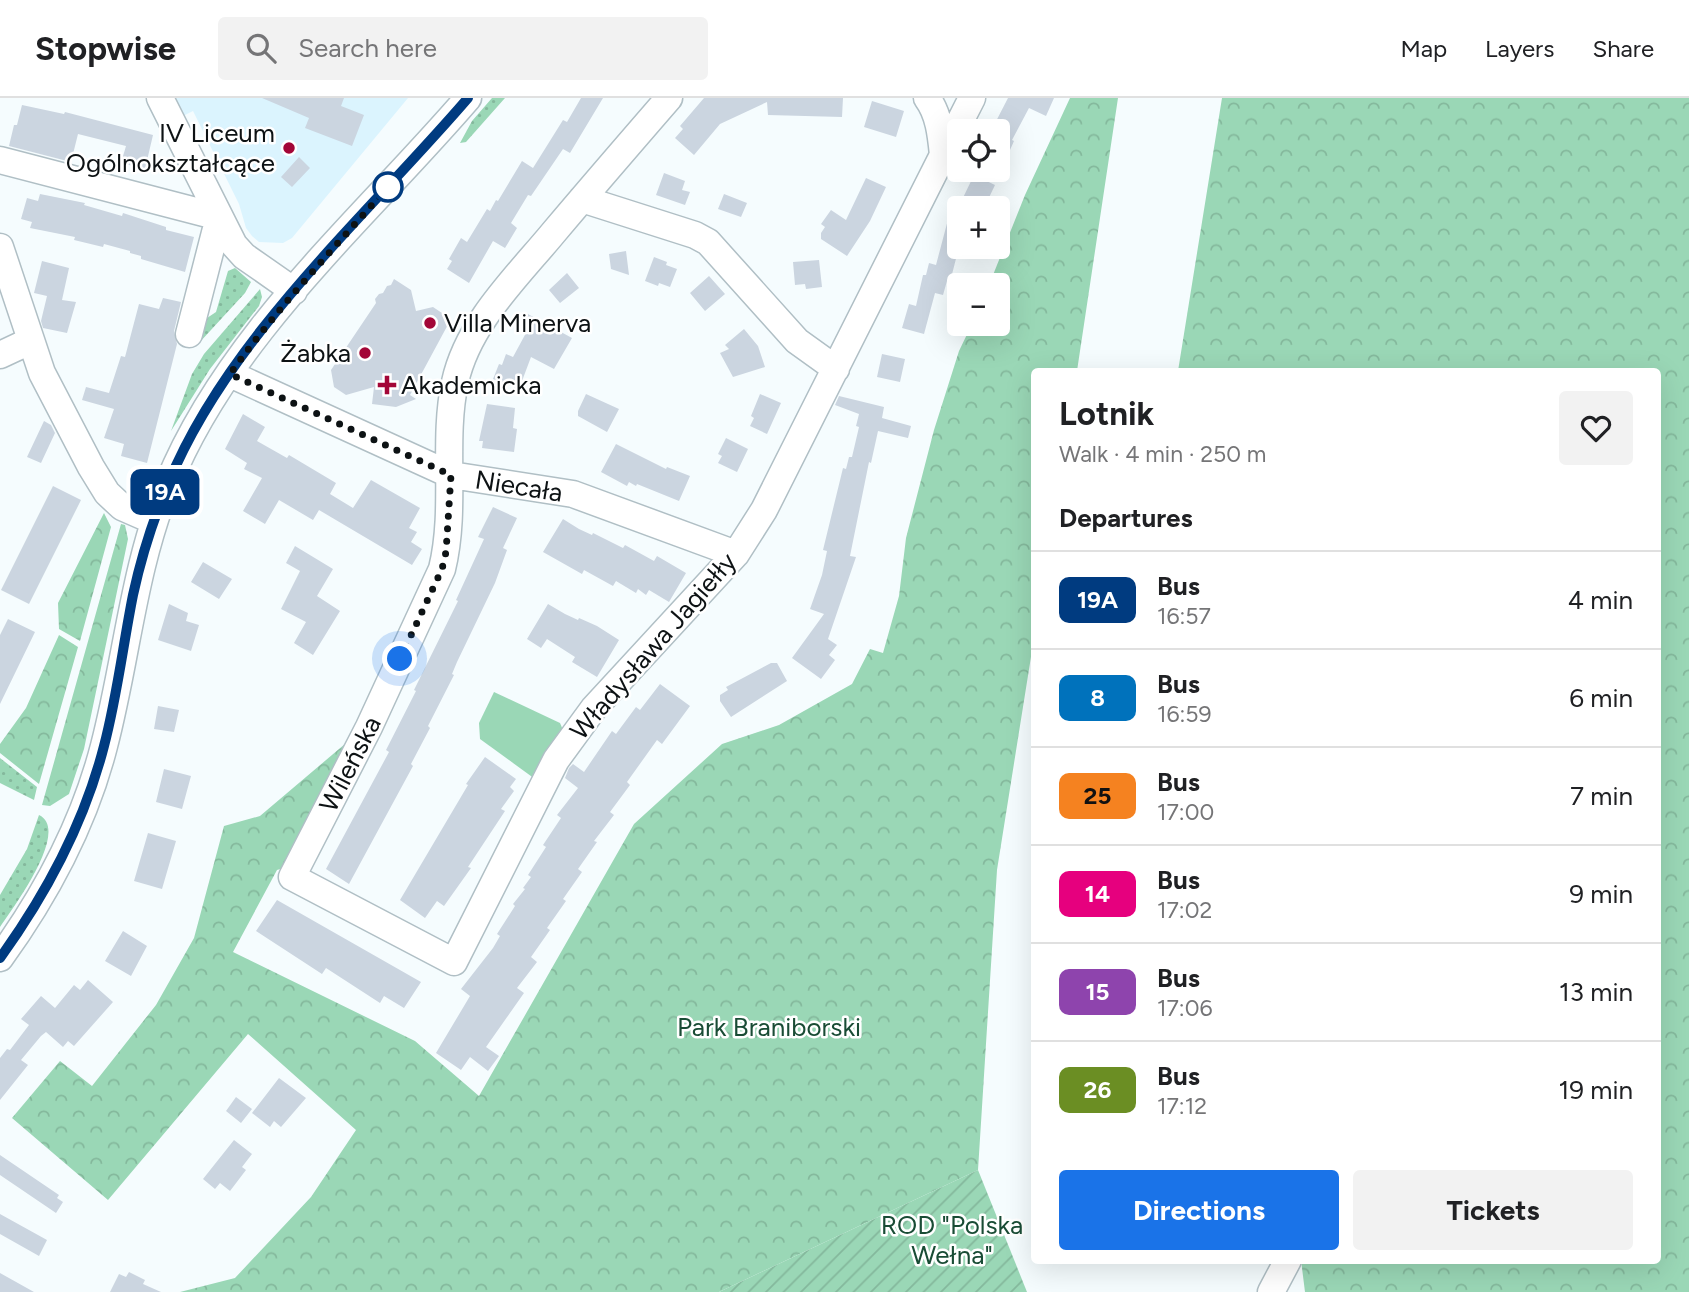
<!DOCTYPE html>
<html lang="en">
<head>
<meta charset="utf-8">
<style>
	body { margin:0; font-family:Figtree,sans-serif; background:#f2f2f2; color:#202124; height:100vh; display:flex; flex-direction:column; font-size:26px; white-space:nowrap }
	* { box-sizing:border-box; margin:0 }
	p { font-size:23px; color:#757577 }
	.icon { flex:none; width:38px; height:38px; fill:none; stroke:currentColor; stroke-width:2; stroke-linecap:round; stroke-linejoin:round }
	.map { position:relative; flex:1; overflow:hidden }
	.sheet { position:absolute; left:1031px; top:270px; width:630px; height:896px; display:flex; flex-direction:column; background:#fff; border-radius:7px; box-shadow:0 7px 28px #0002 }
	.sheet>* { flex:none }
	.badge { padding:0 14px; border-radius:10px; font-size:24px; line-height:46px }
	.fabs { position:absolute; left:947px; top:21px; display:grid; gap:14px }
	.fabs a { display:grid; place-items:center; width:63px; height:63px; border-radius:7px; background:#fff; box-shadow:0 7px 28px #0002; font-size:35px }
	.you { position:absolute; width:35px; height:35px; margin:-18px; border:5px solid #fff; border-radius:50%; background:#1a73e8; box-shadow:0 0 0 10px #1a73e833 }
	.map>.badge { position:absolute; translate:-50% -50%; box-shadow:0 0 0 4px #fff }
	h2 { padding:0 28px; font-size:26px; line-height:63px }
	.round { display:grid; place-items:center; flex:none; width:74px; height:74px; border-radius:7px; background:#f2f2f2 }
	.headline { display:flex; align-items:center; justify-content:space-between; height:119px; padding:0 28px }
	h1 { font-size:33px; font-weight:700; line-height:52px }
	.primary-button { display:flex; gap:14px; margin-top:auto; padding:14px 28px }
	.primary-button a { flex:1; height:80px; border-radius:7px; background:#1a73e8; color:#fff; font-size:28px; font-weight:700; line-height:80px; text-align:center }
	.primary-button a+a { background:#f2f2f2; color:#202124 }
	ul { padding:0; list-style:none }
	li { display:flex; align-items:center; gap:21px; height:98px; padding:0 28px; border-top:2px solid #e0e0e0 }
	li div { flex:1 }
	li b { display:block; font-size:26px }
	li em { font-style:normal }
	li .badge { min-width:77px; font-weight:700; text-align:center }
	header { display:flex; align-items:center; gap:42px; box-sizing:border-box; height:98px; padding:0 35px; background:#fff; border-bottom:2px solid #e0e0e0 }
	header strong { font-size:33px }
	nav { display:flex; gap:38px; margin-inline-start:auto; font-size:24px }
	.search { width:490px; height:63px; background:#f2f2f2; display:flex; align-items:center; gap:18px; box-sizing:border-box; padding:0 24px; border-radius:7px; color:#757577; font-size:26px }
	.map>svg:first-child { display:block }
</style>
</head>
<body>
<header>
<strong>Stopwise</strong>
<div class="search"><svg class="icon" aria-label="search" viewBox="0 0 24 24"><circle cx="10" cy="10" r="6"/><path d="M15 15l6 6"/></svg>Search here</div>
<nav><a>Map</a><a>Layers</a><a>Share</a></nav>
</header>
<div class="map">
<svg width="1689" height="1194" viewBox="0 0 1689 1194">
	<defs>
		<pattern id="grass-dots" width="8" height="8" patternUnits="userSpaceOnUse" patternTransform="scale(1.75)"><rect width="8" height="8" fill="#9ad7b6"/><path d="M2 2h.1M6 6h.1" fill="none" stroke="#84b89c" stroke-width="1.8" stroke-linecap="round"/></pattern>
		<pattern id="forest-crowns" width="20" height="18" patternUnits="userSpaceOnUse" patternTransform="scale(1.75)"><rect width="20" height="18" fill="#9ad7b6"/><path d="M2 6a3 3 0 1 1 6 0M12 15a3 3 0 1 1 6 0" fill="none" stroke="#84b89c"/></pattern>
		<pattern id="garden-furrows" width="10" height="10" patternUnits="userSpaceOnUse" patternTransform="scale(1.75)"><rect width="10" height="10" fill="#9ad7b6"/><path d="M-1 1l2-2M0 10L10 0M9 11l2-2" fill="none" stroke="#84b89c"/></pattern>
	</defs>
	<rect width="100%" height="100%" fill="#f5fcfe"/>
	<path fill="#dbf4fe" d="M171 0H408L292 140 283 145 259 144 252 138 246 130 239 106 193 13 181 19Z"/>
	<path fill="url(#grass-dots)" d="M492 0H505L466 44 460 45 472 23Z
		M235 170 251 184 245 195 199 245H196L201 224 216 214 228 173Z
		M260 191 262 199 259 208 210 271 171 333 192 276 204 256Z
		M0 660 37 689 34 702 0 685Z
		M39 717C71 732 13 810 0 829V797L27 751Z"/>
	<path fill="url(#forest-crowns)" d="M1070 0H1118L1077 273H1034V540L997 772 978 1072 719 1194H180L235 1180 311 1099 356 1032 248 936 108 1102 12 1020 60 963 92 988 156 907 194 840 224 728 260 718 352 640 287 769 277 772 233 854 415 943 479 998 634 726 722 646 779 627 852 586 870 551 883 555 899 498 906 440 934 332 959 253 972 226H998V187H989L1025 97Z
		M1222 0H1689V1194H1305L1301 1162H1657V273H1178Z
		M104 415 111 429 80 543 59 531 58 505Z
		M121 426 125 427 128 441 84 651 69 696 50 708 42 707Z
		M59 537 78 549 39 686 0 655V646L26 610Z"/>
	<path fill="#9ad7b6" d="M494 594 560 625 563 632 535 681 480 641 479 625Z"/>
	<path fill="url(#garden-furrows)" d="M978 1072 1027 1194H719Z"/>
	<path fill="#cbd5e0" d="M262 0H344L341 8 364 17 352 48 305 30 309 20Z
		M581 0H603L570 55 563 51 531 98 528 97 511 125 517 130 505 150 493 143 469 185 447 171 452 163 449 161 461 140 467 144 487 111 490 113 496 102 498 103 522 63 533 70 563 22 567 24Z
		M704 0H843L842 19 768 17 767 4 720 26 694 57 675 40 683 31 680 28Z
		M1008 0H1054L1046 18 1029 10 1012 42 1014 43 998 79V33H991Z
		M872 3 904 13 896 39 864 29Z
		M22 7 64 16 65 14 153 37 145 71 121 65 126 48 78 36 71 64 9 48 14 27H17Z
		M299 59 310 70 292 89 281 79Z
		M664 75 685 83 682 92 690 94 685 107 656 97Z
		M974 77 995 87 984 110H959V149L950 184 947 183 943 197 935 195 924 236 902 230 909 206 916 208 923 177H926L929 165 936 167 954 99 959 100V108Z
		M866 80 886 89 870 123 847 158 821 141V135L825 129 821 126 831 112 846 122Z
		M40 96 85 105 84 107 122 118 123 115 166 129V132L194 139 185 174 141 161V158L130 155V153L104 146 103 149 74 142 75 139 30 130 32 124 21 121 27 100 38 103Z
		M724 96 747 105 741 119 718 111Z
		M626 153 629 177 611 171 609 156Z
		M654 159 667 164 666 167 677 171 670 189 659 185 658 188 645 183Z
		M819 162 822 189 806 191 805 186 795 187 793 164Z
		M42 163 69 170 62 202 76 204 67 235 43 230 41 223 47 198 34 195Z
		M567 175 579 190 560 205 549 192Z
		M709 178 725 196 705 213 690 195Z
		M394 181 411 192 416 213 433 209 451 221 410 297 416 301 396 309 372 306 374 289 346 297 334 289 331 272 376 205 375 201 379 196 383 195 387 188 391 187Z
		M163 200 181 204 174 233 177 246 147 365 121 358 124 346 104 340 114 311 82 302 86 289 109 295 121 258 125 259 139 206 159 211Z
		M526 215 572 240 554 271 531 259 519 291 493 281 499 266 502 267 506 256 513 259 526 235 518 230Z
		M744 231 758 248 765 269 733 279 720 255 729 251 725 247Z
		M882 256 905 261 900 284 877 279Z
		M586 296 619 311 607 334 578 318V313Z
		M760 296 781 305 767 336 750 328 754 320 751 318Z
		M839 298 884 309 882 320 911 328 908 340 878 333 871 365 869 364 850 458 856 459 828 541 837 547 829 557 835 562 821 581 792 560 824 516 810 511 822 477 827 453 823 452 843 370 846 371 849 359H852L859 329 856 328 859 316 835 307Z
		M487 306 515 310 513 330 517 331 514 354 482 350 483 343H479Z
		M243 316 265 329 257 343 287 360 289 357 336 385 330 396 353 410 371 382 420 410 409 430 417 434 411 444 422 451 412 467 319 412 313 422 279 402 265 426 243 413 262 380 244 371 247 365 225 351Z
		M44 323 51 327 55 335 41 365 27 359Z
		M726 340 748 351 737 374 718 365 722 358 718 356Z
		M616 346 666 371 667 369 690 378 679 403 637 386 636 388 629 384 627 388 601 374Z
		M53 388 81 402 29 506 1 492Z
		M493 409 517 420 503 450 507 452 495 485 457 564 452 576 454 577 428 628 430 630 411 666 413 668 349 786 326 771 389 654 386 652 416 593 414 592 458 503 456 502 484 441 478 439Z
		M563 421 579 431 592 437 593 435 623 450 625 447 654 463 657 458 686 475 669 504 649 492 646 497 638 491 636 495 616 483 613 488 584 472 582 476 543 454Z
		M295 448 333 471 317 498 340 513 313 557 294 545 306 524 281 511 300 473 286 465Z
		M203 464 232 481 219 501 191 484Z
		M169 506 188 515 186 523 199 527 191 553 158 542Z
		M548 506 565 516 578 522 579 520 597 528 619 542 597 579 572 564 575 559 547 541 541 550 527 541Z
		M8 521 35 534 0 606V537Z
		M771 565H777L787 583 731 619 720 603V597L728 592 726 589Z
		M660 586 690 608 662 646 657 642 627 684 630 687 610 714 614 717 594 743 597 744 578 771 582 774 563 801 566 803 547 830 550 832 531 859 537 864 517 890 524 895 486 949 499 958 488 973 470 959 461 972 436 955 470 898 461 891 493 850 500 838 497 836 515 808 513 806 525 791 523 790 531 779 528 777 546 749 543 747 561 720 557 717 578 690 565 680 569 670 573 666 584 674 612 633 616 636 636 609 640 612Z
		M158 608 179 612 174 634 154 631Z
		M485 659 516 681 510 689 514 693 501 711 505 713 468 769 471 770 444 808 437 803 425 820 400 802 468 687 466 686Z
		M164 671 191 678 182 711 156 704Z
		M148 735 176 743 162 791 134 783Z
		M277 802 421 884 404 910 384 898 380 905 326 870 322 876 256 833Z
		M123 833 147 848 131 878 105 863Z
		M88 882 113 904 74 948 68 943 63 949 46 934 41 938 21 962 28 967 0 1002V960L7 951 10 952 29 927 21 921 41 898 55 910 74 887 80 892Z
		M279 980 306 1000 281 1029 274 1023 270 1029 252 1015Z
		M236 999 252 1011 241 1025 226 1013Z
		M234 1042 252 1056 242 1069 246 1072 230 1093 220 1085 215 1091 203 1081Z
		M0 1057 59 1097 57 1100 63 1104 56 1115 0 1077Z
		M0 1116 47 1142 39 1158 0 1136Z
		M129 1174 145 1182 143 1186 161 1194H110L119 1176 126 1179Z
		M0 1175 34 1194H0Z"/>
	<g fill="none" stroke-linecap="round" stroke-linejoin="round">
		<g stroke="#b0bfc5" stroke-width="29">
			<path id="minor" d="M160 0 234 147 244 158 294 193
				M669 0C630 45 592 89 554 134 516 180 468 225 455 284 442 344 457 410 442 471L369 629 292 779 454 864 556 662 594 610 736 456 764 412 943 57C941 37 939 16 927 0
				M943 57 972 0
				M0 62 219 119 189 236
				M582 101 695 137 708 144 797 243 836 271
				M0 149 42 275 91 369 107 395 122 409 154 423
				M0 257 30 243
				M230 276 451 377 573 396 736 456
				M0 860C47 795 84 726 104 648 127 560 133 471 168 386 229 236 364 121 468 0
				M1271 1194 1288 1162"/>
		</g>
		<use href="#minor" stroke="#fff" stroke-width="26"/>
	</g>
	<g fill="none" stroke-linecap="round" stroke-linejoin="round">
		<g stroke="#fff" stroke-width="16">
			<path id="line" d="M0 860C47 795 84 726 104 648 117 599 123 547 133 497 141 460 153 422 168 386 228 239 366 119 468 0"/>
		</g>
		<use href="#line" stroke="#003b80" stroke-width="10"/>
		<path stroke="#0d1214" stroke-width="7" stroke-dasharray="0 12.6" d="M388 89C334 150 278 209 230 276L451 377 446 454 442 471 400 561"/>
	</g>
	<g fill="#a30637" stroke="#fff" stroke-width="2.5">
		<circle cx="289" cy="50" r="7"/>
		<circle cx="430" cy="225" r="7"/>
		<circle cx="365" cy="255" r="7"/>
		<path d="M383.5 276.5h7v7h7v7h-7v7h-7v-7h-7v-7h7z"/>
	</g>
	<circle fill="#fff" stroke="#003b80" stroke-width="3.5" cx="388" cy="89" r="14"/>
	<g text-anchor="middle" dominant-baseline="central" stroke-width="5" stroke-linejoin="round" paint-order="stroke">
		<g font-size="26" fill="#0d1214" stroke="#fff" text-anchor="end">
			<text x="275" y="35">IV Liceum<tspan x="275" dy="30">Ogólnokształcące</tspan></text>
			<text x="444" y="225" text-anchor="start">Villa Minerva</text>
			<text x="351" y="255">Żabka</text>
			<text x="401" y="287" text-anchor="start">Akademicka</text>
		</g>
		<g font-size="26" fill="#0d1214" stroke="#fff">
			<text transform="translate(519 388) rotate(9)">Niecała</text>
			<text transform="translate(653 548) rotate(-49)">Władysława Jagiełły</text>
			<text transform="translate(350 666) rotate(-63)">Wileńska</text>
		</g>
		<g font-size="26" fill="#194c35" stroke="#fff">
			<text x="769" y="929">Park Braniborski</text>
			<text x="952" y="1127">ROD "Polska<tspan x="952" dy="30">Wełna"</tspan></text>
		</g>
	</g>
</svg>
<div class="fabs">
<a><svg class="icon" aria-label="locate" viewBox="0 0 24 24"><circle cx="12" cy="12" r="6"/><path d="M12 2v4M12 18v4M2 12h4M18 12h4"/></svg></a>
<a>+</a>
<a>−</a>
</div>
<div class="you" style="left:400px;top:561px"></div>
<b class="badge" style="left:165px;top:394px;background:#003b80;color:#fff">19A</b>
<section class="sheet">
<div class="headline"><div><h1>Lotnik</h1><p>Walk · 4 min · 250 m</p></div><a class="round"><svg class="icon" aria-label="heart" viewBox="0 0 24 24"><path d="M12 20l-8-8c-3-5 5-10 8-4 3-6 11-1 8 4z"/></svg></a></div>
<h2>Departures</h2>
<ul>
<li><span class="badge" style="background:#003b80;color:#fff">19A</span><div><b>Bus</b><p>16:57</p></div><em>4 min</em></li>
<li><span class="badge" style="background:#0072bc;color:#fff">8</span><div><b>Bus</b><p>16:59</p></div><em>6 min</em></li>
<li><span class="badge" style="background:#f58220;color:#111">25</span><div><b>Bus</b><p>17:00</p></div><em>7 min</em></li>
<li><span class="badge" style="background:#e6007e;color:#fff">14</span><div><b>Bus</b><p>17:02</p></div><em>9 min</em></li>
<li><span class="badge" style="background:#8e44ad;color:#fff">15</span><div><b>Bus</b><p>17:06</p></div><em>13 min</em></li>
<li><span class="badge" style="background:#6b8e23;color:#fff">26</span><div><b>Bus</b><p>17:12</p></div><em>19 min</em></li>
</ul>
<div class="primary-button"><a>Directions</a><a>Tickets</a></div>
</section>
</div>
</body>
</html>
